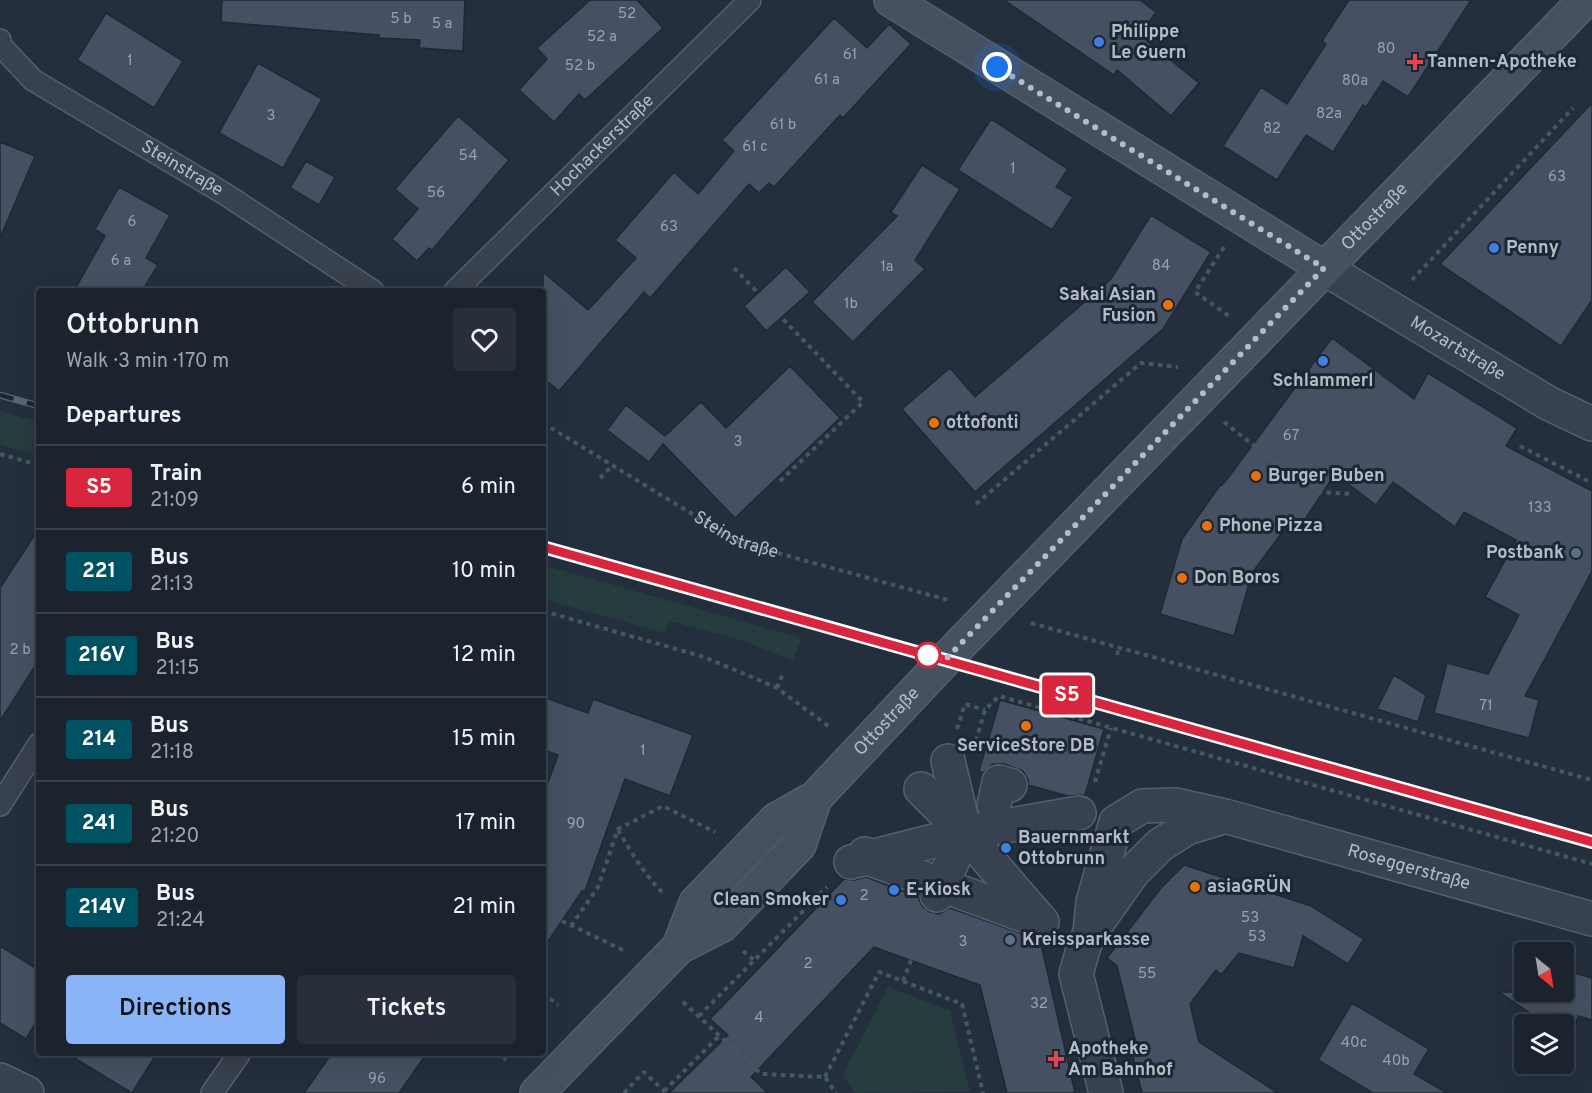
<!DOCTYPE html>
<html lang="en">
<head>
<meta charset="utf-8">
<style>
	body { margin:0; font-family:Overpass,sans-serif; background:#282f3a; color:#f1f3f6; height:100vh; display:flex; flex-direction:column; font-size:22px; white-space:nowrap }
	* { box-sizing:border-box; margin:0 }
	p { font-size:20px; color:#a0a4aa }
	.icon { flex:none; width:33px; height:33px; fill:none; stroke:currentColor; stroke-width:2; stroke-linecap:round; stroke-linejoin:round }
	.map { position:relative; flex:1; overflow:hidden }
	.side { position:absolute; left:36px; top:288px; width:510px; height:768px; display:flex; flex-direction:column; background:#1b232e; border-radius:6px; box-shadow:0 6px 24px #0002,0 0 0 2px #39404a }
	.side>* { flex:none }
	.badge { padding:0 12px; border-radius:4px; font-size:21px; line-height:39px }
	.needle { width:39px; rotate:150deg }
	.controls { position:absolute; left:1514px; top:942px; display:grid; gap:12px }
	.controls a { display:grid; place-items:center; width:60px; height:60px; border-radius:6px; background:#1b232e; box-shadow:0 6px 24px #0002,0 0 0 2px #39404a; font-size:30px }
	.you { position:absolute; width:30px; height:30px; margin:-15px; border:4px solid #fff; border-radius:50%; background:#1a73e8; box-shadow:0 0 0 9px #1a73e833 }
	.map>.badge { position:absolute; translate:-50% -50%; box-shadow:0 0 0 3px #fff }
	h2 { padding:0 30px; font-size:22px; line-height:54px }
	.round { display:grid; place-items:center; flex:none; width:63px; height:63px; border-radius:6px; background:#282f3a }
	.headline { display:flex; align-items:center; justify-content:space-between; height:102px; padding:0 30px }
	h1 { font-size:28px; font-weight:600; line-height:45px }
	.primary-button { display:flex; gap:12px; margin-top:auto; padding:12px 30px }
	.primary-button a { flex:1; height:69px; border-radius:6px; background:#8ab4f8; color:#111; font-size:24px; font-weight:600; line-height:69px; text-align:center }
	.primary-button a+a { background:#282f3a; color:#f1f3f6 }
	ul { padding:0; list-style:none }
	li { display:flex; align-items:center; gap:18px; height:84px; padding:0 30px; border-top:2px solid #39404a }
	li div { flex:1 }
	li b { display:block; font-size:22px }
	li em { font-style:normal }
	li .badge { min-width:66px; font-weight:700; text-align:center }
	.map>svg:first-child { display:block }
</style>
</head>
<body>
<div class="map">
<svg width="1592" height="1093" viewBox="0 0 1592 1093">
	<rect width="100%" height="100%" fill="#242f3e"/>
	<path fill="#263c3f" d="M0 411 39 422V456L0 445Z
		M543 565 801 638 793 661 738 639 669 621 665 633 543 599Z
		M888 987 950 1011 970 1092 855 1093 843 1075Z"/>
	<path fill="#455162" stroke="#1f2835" stroke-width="1.5" d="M222 0H465L463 51 419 48 420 40 379 38V35L221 22Z
		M590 0H637L663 28 585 100 579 94 554 122 519 90 547 59 537 48Z
		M1004 0H1140L1156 12 1140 35 1199 83 1171 116 1117 70 1114 75Z
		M1349 0H1471L1408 97 1383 81 1366 107 1363 105 1333 152 1306 135 1277 180 1223 146 1261 87 1287 104 1326 44 1322 41Z
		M106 13 183 61 154 108 77 60Z
		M834 18 867 48 889 24 911 44 843 118 840 115 774 187 769 183 759 193 749 184 650 298 644 292 559 391 543 378V272L588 310 636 258 615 240 674 172 698 194 734 151 722 140Z
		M258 63 322 99 283 168 219 133Z
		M1592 103V300L1561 346 1440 264Z
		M458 116 509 160 432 250 429 248 417 261 392 239 418 209 395 189Z
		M991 119 1068 169 1056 187 1073 197 1052 230 958 170Z
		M0 142 35 156 0 238Z
		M306 161 335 177 319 205 290 188Z
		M922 165 960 189 915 260 925 269 853 342 812 302 897 216 891 212Z
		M119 187 170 215 146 258 158 265 142 291H74L105 236 95 229Z
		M1151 215 1211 252 1163 329 975 492 902 409 950 368 975 397 1111 279Z
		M786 267 810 292 766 331 744 306Z
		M1332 338 1414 399 1428 373 1517 428 1506 446 1592 491V571L1525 696 1539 700 1529 738 1434 713 1447 663 1488 674 1519 615 1485 597 1516 540 1464 512 1455 527 1393 482 1376 505 1335 474 1301 525 1292 519 1252 573 1234 636 1160 614 1182 539 1221 484 1222 485 1228 478Z
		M790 366 840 418 735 518 663 444 649 462 607 430 626 405 665 436 701 402 726 428Z
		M39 528V660L0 721V588Z
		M1394 675 1426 695 1418 722 1377 709Z
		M543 697 588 713 593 699 693 735 670 796 625 779 585 891H582L543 949V796L558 755 543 750Z
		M1000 700 1104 729 1085 795 1068 796 1028 785V780L1023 771 1004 764H993L983 773 979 771Z
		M1184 865 1311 906 1364 939 1348 964 1303 936 1294 968 1239 953 1221 975 1216 970 1190 1004 1199 1042 1278 1093H1142L1130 1044 1136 1043 1117 966 1107 958 1161 888Z
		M866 877 918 897 922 906 930 912 939 914 950 908 1040 940 1075 1093H1007L980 985 874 947 751 1077 768 1093H669L728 1035 710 1019 844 879 855 880Z
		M0 946 39 970V1017L26 1039 0 1023Z
		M1563 970 1592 978V1020L1578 1016 1570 1041 1563 1036V1024H1546L1499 992H1563Z
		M1352 1003 1429 1049 1414 1074 1447 1093H1373L1318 1060Z
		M66 1053H157L132 1093Z
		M332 1053H427L399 1093H304Z"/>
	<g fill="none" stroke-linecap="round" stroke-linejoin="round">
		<g stroke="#565f6c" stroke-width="24">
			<g id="lane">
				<path id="s2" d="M0 40 1 46 33 80 225 194 373 291"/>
				<path id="s3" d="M455 291 750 0"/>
				<path d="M0 805 39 744"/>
				<path d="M212 1093 240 1053"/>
			</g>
		</g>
		<g stroke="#565f6c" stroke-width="36">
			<g id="street">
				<path id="s4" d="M1324 268 1548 403 1592 424"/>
				<path d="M948 761 965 833 1041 921"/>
				<path d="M921 789 965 833 937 895"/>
				<path d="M994 805 999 782 1010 785"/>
				<path d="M865 854 868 858 1042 922"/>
				<path d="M851 862 965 833 1079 813"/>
				<path id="s5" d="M1090 933 1093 902 1116 822 1142 806 1176 805 1225 816 1592 919"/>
				<path d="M0 1080 27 1093"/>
				<path d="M1106 1093 1076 974 1084 946 1090 933 1133 872 1160 845 1187 828 1223 817"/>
			</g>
		</g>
		<g stroke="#565f6c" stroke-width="36">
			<g id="secondary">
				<path d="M891 0 1324 268"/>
				<path id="s6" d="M679 947 696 903 746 851 776 820 815 798 945 660 1585 0"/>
				<path d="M537 1093 679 947 722 925 771 874 799 845 815 798"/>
			</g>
		</g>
		<g stroke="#44595c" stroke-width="4" stroke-dasharray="4.5 4.5" stroke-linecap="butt">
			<path d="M1224 247 1195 292 1229 316"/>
			<path d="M734 268 758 293"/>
			<path d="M1412 280 1573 108"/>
			<path d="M1224 422 1292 476 1318 492 1353 494"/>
			<path id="s1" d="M543 423 738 542 948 600"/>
			<path d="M1520 446 1592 483"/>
			<path d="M0 454 39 465"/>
			<path d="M600 478 612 466"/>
			<path d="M780 481 863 402 781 317"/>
			<path d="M976 504 1141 363 1178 367"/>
			<path d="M543 611 704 657 759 680 777 688 831 728"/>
			<path d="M1031 623 1592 780"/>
			<path d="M1117 655 1119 648"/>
			<path d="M777 688 783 673"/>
			<path d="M957 729 965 704 985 710"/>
			<path d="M976 741 985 710 999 696 1592 864"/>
			<path d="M1095 782 1111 728"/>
			<path d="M618 830C631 852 644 874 662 892"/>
			<path d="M797 897 808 906"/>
			<path d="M562 921 625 951"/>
			<path d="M571 926 598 887 618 829 663 806 715 832"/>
			<path d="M743 951 754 960"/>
			<path d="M903 981 911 960"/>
			<path d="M543 993 558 1005"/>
			<path d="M683 1002 761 1074 825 1077 836 1093"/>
			<path d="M699 1016 827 887"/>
			<path d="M496 1053 506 1060"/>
			<path d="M512 1054 514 1055"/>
			<path d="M825 1077 879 972 962 1004 983 1093"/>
			<path d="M664 1091 719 1036"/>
			<path d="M624 1093 644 1072 665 1092"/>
		</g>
		<use href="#lane" stroke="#38414e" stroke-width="21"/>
		<use href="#street" stroke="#38414e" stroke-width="33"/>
		<use href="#secondary" stroke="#465061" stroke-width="33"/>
		<g stroke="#5a6575" stroke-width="7">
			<path id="rail" d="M0 395 39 406
				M543 547 1592 842"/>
		</g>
		<use href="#rail" stroke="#1d2633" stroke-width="4.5" stroke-dasharray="14" stroke-linecap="butt"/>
	</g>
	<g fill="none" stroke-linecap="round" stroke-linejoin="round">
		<g stroke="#fff" stroke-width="14">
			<path id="line" d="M543 547 1592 842"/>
		</g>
		<use href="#line" stroke="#d7263d" stroke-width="9"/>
		<path stroke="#b4bcc9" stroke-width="6" stroke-dasharray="0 10.8" d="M928 655 945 660 1324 268 997 67"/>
	</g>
	<g fill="#3f7fe0" stroke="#1d2633" stroke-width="2">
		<circle cx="1099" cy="42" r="6"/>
		<circle cx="1494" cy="248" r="6"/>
		<circle cx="1323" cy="361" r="6"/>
		<circle cx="1006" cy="848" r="6"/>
		<circle cx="894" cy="890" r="6"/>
		<circle cx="841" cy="900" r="6"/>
	</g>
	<g fill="#e0444e" stroke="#1d2633" stroke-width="2">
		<path d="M1412 53h6v6h6v6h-6v6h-6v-6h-6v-6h6z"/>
		<path d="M1053 1050h6v6h6v6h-6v6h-6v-6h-6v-6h6z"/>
	</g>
	<g fill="#e8710a" stroke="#1d2633" stroke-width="2">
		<circle cx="1168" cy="305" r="6"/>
		<circle cx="934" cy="423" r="6"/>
		<circle cx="1256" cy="476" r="6"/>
		<circle cx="1207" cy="526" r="6"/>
		<circle cx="1182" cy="578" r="6"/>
		<circle cx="1026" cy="726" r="6"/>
		<circle cx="1195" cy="887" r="6"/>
	</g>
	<g fill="#5c6f8a" stroke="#1d2633" stroke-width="2">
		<circle cx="1576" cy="553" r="6"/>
		<circle cx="1010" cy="940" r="6"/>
	</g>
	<circle fill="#fff" stroke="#d7263d" stroke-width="3" cx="928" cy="655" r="12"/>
	<g text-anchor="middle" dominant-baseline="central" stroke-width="6" stroke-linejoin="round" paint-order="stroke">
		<g font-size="15" fill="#98a1af">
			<text x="627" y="14">52</text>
			<text x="401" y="19">5 b</text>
			<text x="442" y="24">5 a</text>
			<text x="602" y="37">52 a</text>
			<text x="1386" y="49">80</text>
			<text x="850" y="55">61</text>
			<text x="130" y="61">1</text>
			<text x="580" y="66">52 b</text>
			<text x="827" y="80">61 a</text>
			<text x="1355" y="81">80a</text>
			<text x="1329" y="114">82a</text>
			<text x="271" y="116">3</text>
			<text x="783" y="125">61 b</text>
			<text x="1272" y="129">82</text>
			<text x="755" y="147">61 c</text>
			<text x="468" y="156">54</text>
			<text x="1013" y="169">1</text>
			<text x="1557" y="177">63</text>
			<text x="436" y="193">56</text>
			<text x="132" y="222">6</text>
			<text x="669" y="227">63</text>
			<text x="121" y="261">6 a</text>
			<text x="1161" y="266">84</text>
			<text x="887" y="267">1a</text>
			<text x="851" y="304">1b</text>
			<text x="1291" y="436">67</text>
			<text x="738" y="442">3</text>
			<text x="1540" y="508">133</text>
			<text x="20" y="650">2 b</text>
			<text x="1486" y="706">71</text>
			<text x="643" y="751">1</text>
			<text x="576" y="824">90</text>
			<text x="864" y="896">2</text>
			<text x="1250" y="918">53</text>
			<text x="1257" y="937">53</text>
			<text x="963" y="942">3</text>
			<text x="808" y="964">2</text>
			<text x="1147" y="974">55</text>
			<text x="1039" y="1004">32</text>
			<text x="759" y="1018">4</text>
			<text x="1354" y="1043">40c</text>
			<text x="1396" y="1061">40b</text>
			<text x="377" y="1079">96</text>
		</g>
		<g font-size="18" font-weight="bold" fill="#b4bcc9" stroke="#1d2633" text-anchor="start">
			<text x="1111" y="32">Philippe<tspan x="1111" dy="21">Le Guern</tspan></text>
			<text x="1427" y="62">Tannen-Apotheke</text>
			<text x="1506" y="248">Penny</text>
			<text x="1156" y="295" text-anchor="end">Sakai Asian<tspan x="1156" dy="21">Fusion</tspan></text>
			<text x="1323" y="381" text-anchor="middle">Schlammerl</text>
			<text x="946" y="423">ottofonti</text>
			<text x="1268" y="476">Burger Buben</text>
			<text x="1219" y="526">Phone Pizza</text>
			<text x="1564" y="553" text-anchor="end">Postbank</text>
			<text x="1194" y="578">Don Boros</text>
			<text x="1026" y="746" text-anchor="middle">ServiceStore DB</text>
			<text x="1018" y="838">Bauernmarkt<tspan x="1018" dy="21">Ottobrunn</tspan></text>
			<text x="1207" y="887">asiaGRÜN</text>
			<text x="906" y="890">E-Kiosk</text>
			<text x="829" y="900" text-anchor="end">Clean Smoker</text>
			<text x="1022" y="940">Kreissparkasse</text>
			<text x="1068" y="1049">Apotheke<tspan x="1068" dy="21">Am Bahnhof</tspan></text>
		</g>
		<g font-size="18" fill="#b4bcc9" stroke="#1d2633">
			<text stroke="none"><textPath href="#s3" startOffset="207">Hochackerstraße</textPath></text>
			<text stroke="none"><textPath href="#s2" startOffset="226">Steinstraße</textPath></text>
			<text stroke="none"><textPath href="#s6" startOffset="1014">Ottostraße</textPath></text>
			<text stroke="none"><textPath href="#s4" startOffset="156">Mozartstraße</textPath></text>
			<text stroke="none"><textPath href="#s1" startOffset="224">Steinstraße</textPath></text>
			<text stroke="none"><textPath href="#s6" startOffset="312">Ottostraße</textPath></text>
			<text stroke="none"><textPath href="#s5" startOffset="420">Roseggerstraße</textPath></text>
		</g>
	</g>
</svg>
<div class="controls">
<a><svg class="needle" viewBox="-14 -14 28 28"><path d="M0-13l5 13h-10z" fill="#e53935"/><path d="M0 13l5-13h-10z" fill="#a0a4aa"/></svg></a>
<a><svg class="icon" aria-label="layers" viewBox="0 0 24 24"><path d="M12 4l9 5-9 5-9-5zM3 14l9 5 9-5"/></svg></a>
</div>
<div class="you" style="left:997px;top:67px"></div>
<b class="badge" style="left:1067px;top:695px;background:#d7263d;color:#fff">S5</b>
<section class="side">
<div class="headline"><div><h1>Ottobrunn</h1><p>Walk · 3 min · 170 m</p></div><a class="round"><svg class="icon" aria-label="heart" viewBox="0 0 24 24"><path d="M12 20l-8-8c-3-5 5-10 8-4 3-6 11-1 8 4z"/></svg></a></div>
<h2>Departures</h2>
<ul>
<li><span class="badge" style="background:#d7263d;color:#fff">S5</span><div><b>Train</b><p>21:09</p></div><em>6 min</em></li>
<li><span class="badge" style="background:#005262;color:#fff">221</span><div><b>Bus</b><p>21:13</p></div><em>10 min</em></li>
<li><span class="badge" style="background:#005262;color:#fff">216V</span><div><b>Bus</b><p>21:15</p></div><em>12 min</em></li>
<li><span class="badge" style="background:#005262;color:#fff">214</span><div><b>Bus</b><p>21:18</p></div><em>15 min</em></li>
<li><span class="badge" style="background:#005262;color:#fff">241</span><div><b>Bus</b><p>21:20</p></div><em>17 min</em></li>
<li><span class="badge" style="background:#005262;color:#fff">214V</span><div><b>Bus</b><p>21:24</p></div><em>21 min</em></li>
</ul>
<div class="primary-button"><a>Directions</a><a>Tickets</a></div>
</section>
</div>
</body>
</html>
